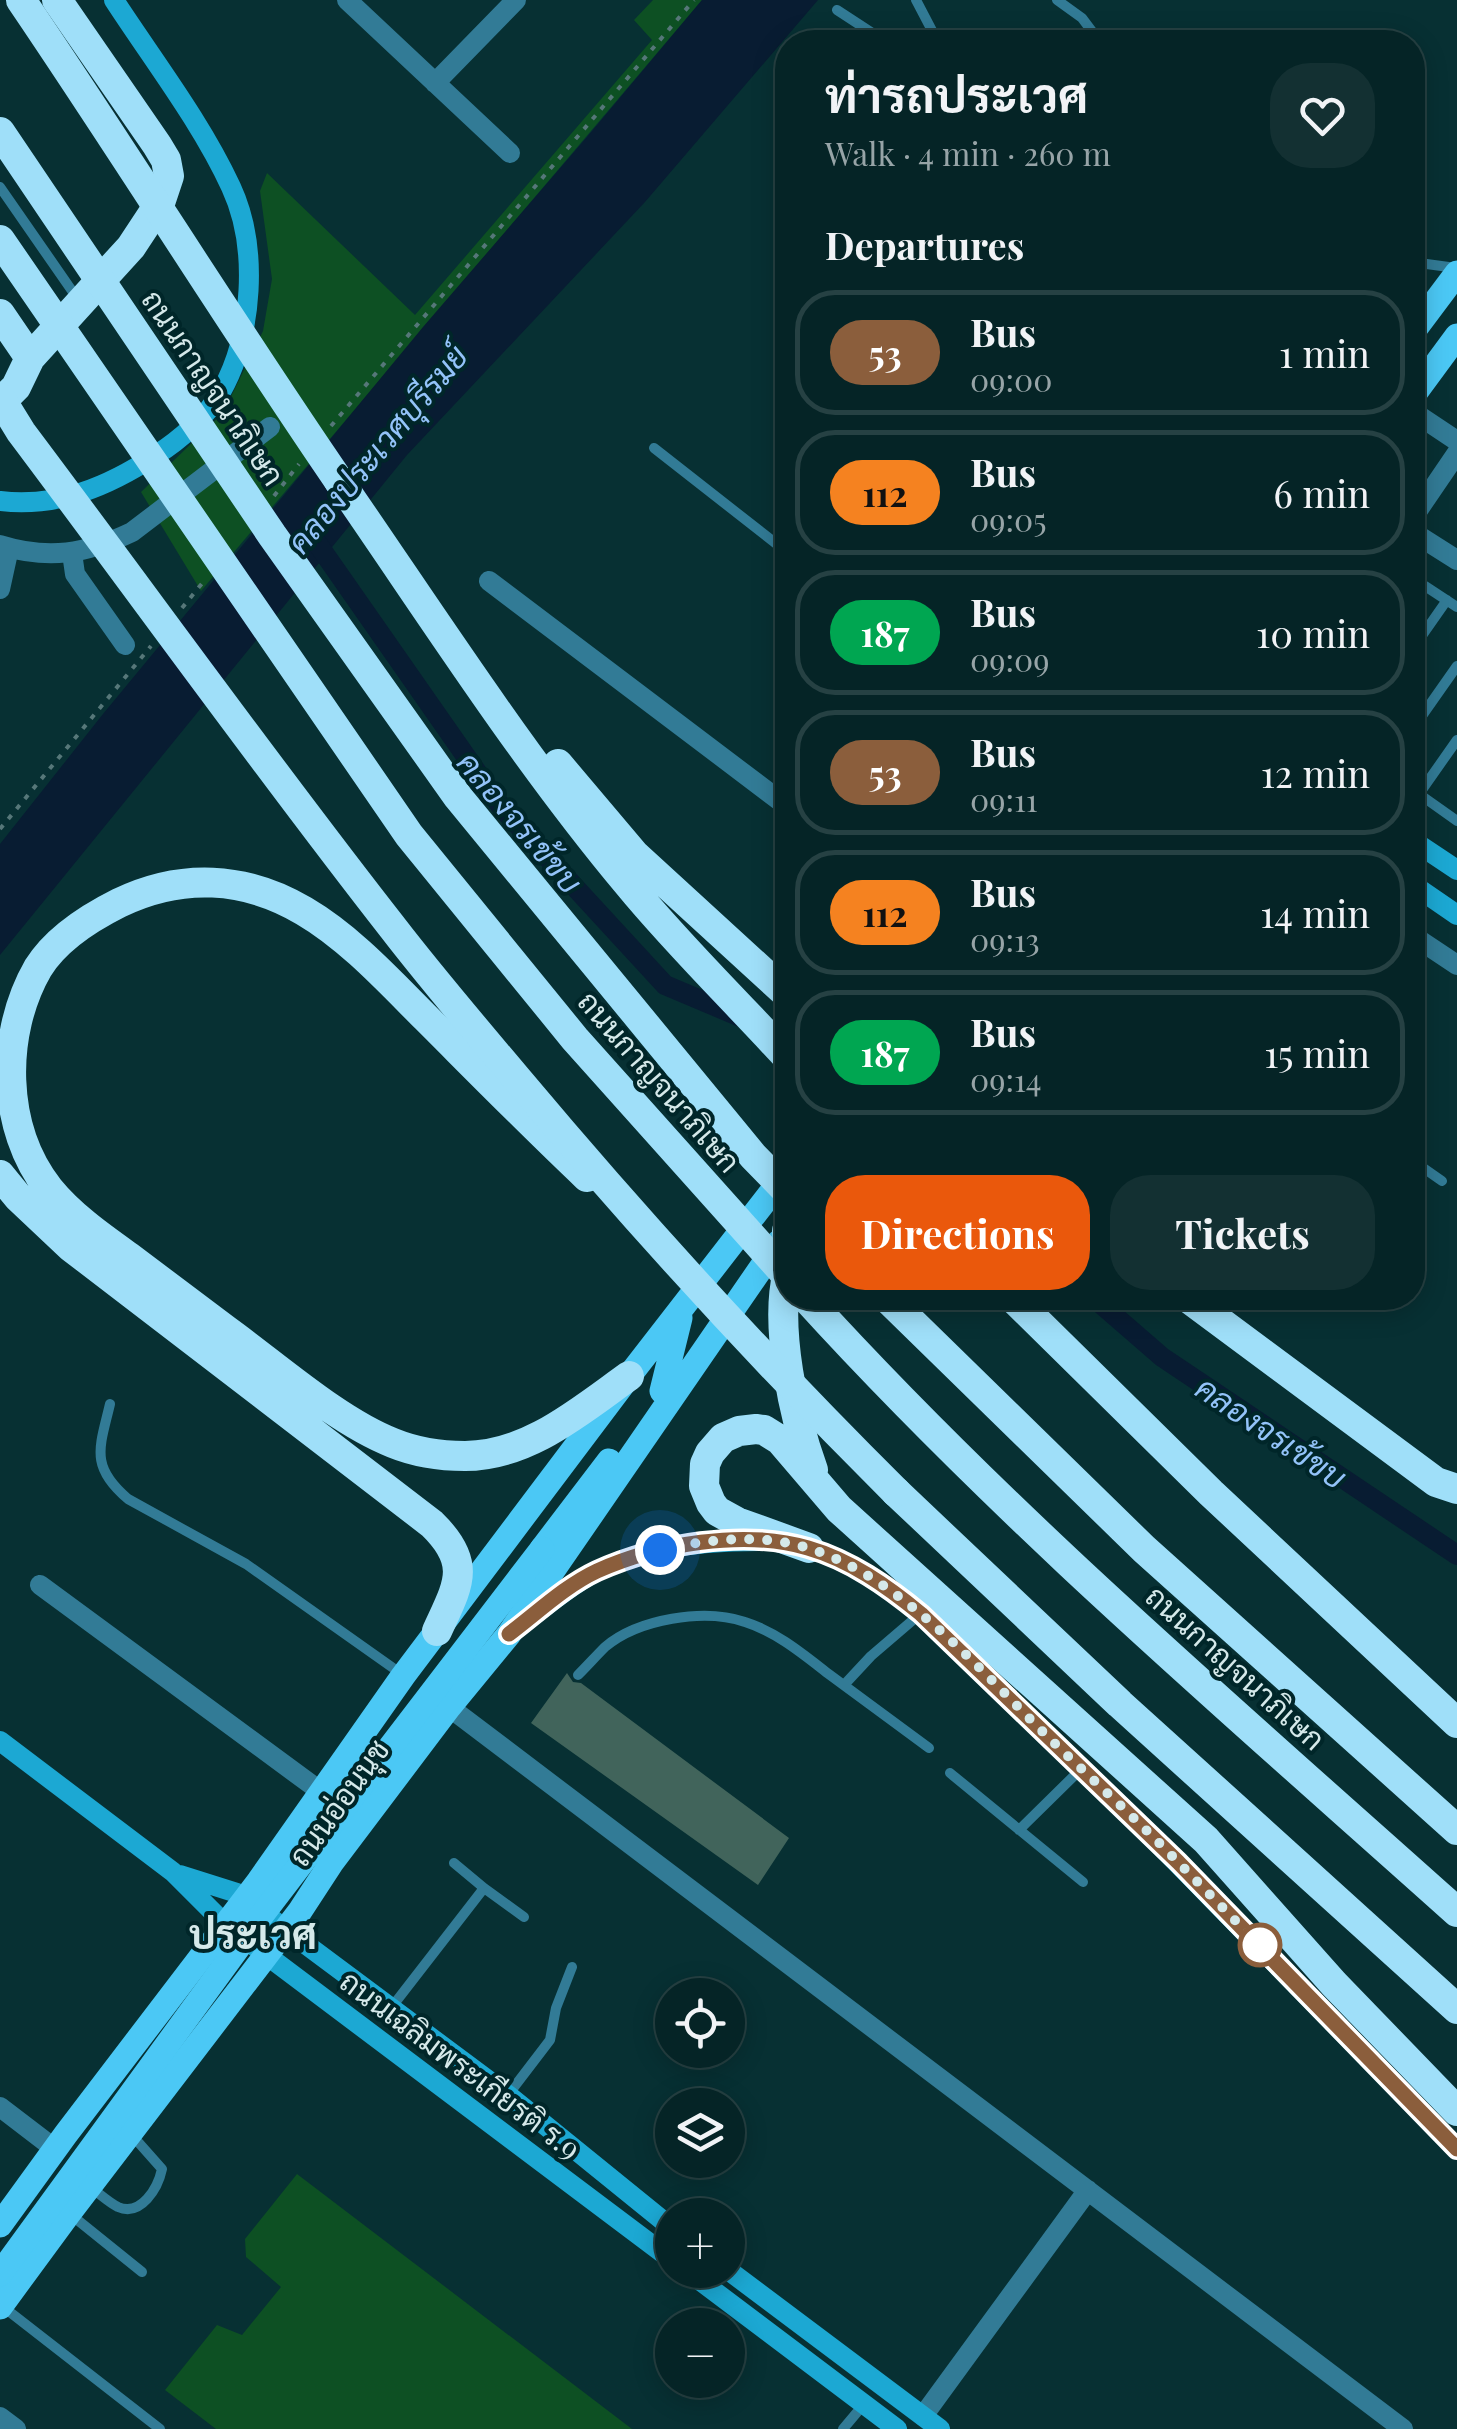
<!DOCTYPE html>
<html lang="en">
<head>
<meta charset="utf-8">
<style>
	body { margin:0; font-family:"Playfair Display",Sarabun,serif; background:#133032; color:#f1f3f6; height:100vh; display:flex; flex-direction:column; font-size:38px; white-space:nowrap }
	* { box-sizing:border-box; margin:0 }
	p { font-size:32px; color:#97a4a7 }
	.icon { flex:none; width:55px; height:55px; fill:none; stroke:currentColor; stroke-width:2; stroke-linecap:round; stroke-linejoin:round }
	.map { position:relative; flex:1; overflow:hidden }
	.side { position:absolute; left:775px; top:30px; width:650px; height:1280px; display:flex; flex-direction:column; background:#052426; border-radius:40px; box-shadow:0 5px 25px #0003,0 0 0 2px #264143 }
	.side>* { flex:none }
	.badge { padding:0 20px; border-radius:32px; font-size:35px; line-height:65px }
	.tools { position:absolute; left:655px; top:1978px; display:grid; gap:20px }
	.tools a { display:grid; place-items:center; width:90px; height:90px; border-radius:50%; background:#052426; box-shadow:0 5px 25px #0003,0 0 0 2px #264143; font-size:50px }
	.you { position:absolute; width:50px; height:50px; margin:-25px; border:8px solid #fff; border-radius:50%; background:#1a73e8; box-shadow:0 0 0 15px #1a73e833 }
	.map>.badge { position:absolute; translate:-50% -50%; box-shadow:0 0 0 5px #fff }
	h2 { padding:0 50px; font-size:38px; line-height:90px }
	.round { display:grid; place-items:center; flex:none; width:105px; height:105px; border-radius:40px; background:#133032 }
	.headline { display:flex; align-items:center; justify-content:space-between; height:170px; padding:0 50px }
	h1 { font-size:48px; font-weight:700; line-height:75px }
	.button { display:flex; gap:20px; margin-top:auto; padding:20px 50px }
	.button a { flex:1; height:115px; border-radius:40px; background:#ea580c; color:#fff; font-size:40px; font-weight:700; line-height:115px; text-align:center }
	.button a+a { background:#133032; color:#f1f3f6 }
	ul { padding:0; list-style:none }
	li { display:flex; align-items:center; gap:30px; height:125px; margin:0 20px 15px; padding:0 30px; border:5px solid #264143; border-radius:40px }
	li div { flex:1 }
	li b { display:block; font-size:38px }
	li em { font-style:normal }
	li .badge { min-width:110px; font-weight:700; text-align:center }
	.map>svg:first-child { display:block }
</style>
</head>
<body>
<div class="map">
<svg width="1457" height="2429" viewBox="0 0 1457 2429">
	<rect width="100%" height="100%" fill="#073033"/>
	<path fill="#0d5023" d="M653 0H702L201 591 141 492 223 413 263 331 272 279 260 191 267 173 415 315 652 40 634 20Z
		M297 2174 632 2429H216L165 2390 217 2325 242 2335 281 2287 246 2257 245 2239Z"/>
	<path fill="#081c32" d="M702 0H818L645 202 407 455 0 955V844L103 714 423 327 587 137Z"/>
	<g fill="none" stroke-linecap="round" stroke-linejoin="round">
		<path stroke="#081c32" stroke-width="20" d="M310 533 502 808 665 985 743 1018
			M1094 1298 1162 1357 1457 1555"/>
	</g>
	<path fill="#41645b" d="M567 1673 573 1682 581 1683 789 1838 758 1885 531 1723Z"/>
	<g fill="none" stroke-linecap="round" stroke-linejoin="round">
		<path stroke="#567779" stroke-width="4" stroke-dasharray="5 8" stroke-linecap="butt" d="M331 426 694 0
			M274 496 299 464
			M182 608 204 581
			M0 829 151 646"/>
		<path stroke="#327b96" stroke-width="10" d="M916 0 938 42
			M1057 0 1082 18 1100 42
			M837 10 886 42
			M0 187 77 298
			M1412 262 1456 268
			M654 448 788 553
			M1412 582 1425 586 1457 607
			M1412 650 1447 600
			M1412 730 1457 666
			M1412 789 1457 821
			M1419 794 1457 740
			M1412 1160 1442 1181
			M110 1404C100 1447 89 1466 128 1499L246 1564 403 1675
			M578 1675C587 1666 596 1656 605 1647 638 1619 704 1608 745 1622 777 1632 804 1655 830 1675 863 1699 896 1724 929 1748
			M844 1685 871 1656 920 1614
			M950 1773 1083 1882
			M1019 1830 1081 1769
			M454 1863 484 1888 524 1917
			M391 2008 484 1888
			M508 2095 550 2040 556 2008 572 1967
			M90 2187C99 2193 108 2202 118 2207 141 2217 158 2188 162 2169L131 2134
			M70 2214 142 2272
			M2 2306 160 2429
			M843 2429 864 2404"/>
		<path stroke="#327b96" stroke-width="20" d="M347 0 510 153
			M435 83 516 0
			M1412 411 1457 441
			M1412 519 1457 453
			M1412 526 1419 536 1457 560
			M0 545C48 560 86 554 132 532L270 427
			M72 553 75 574 125 645
			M489 581 788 807
			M0 589 9 548
			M1412 935 1457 965
			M40 1585 320 1791
			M449 1707 1403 2429
			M0 2107 55 2149
			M923 2416 1088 2190
			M0 2417 16 2429"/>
		<path stroke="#1ca8d3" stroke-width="20" d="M0 501C58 508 109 486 156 455 180 440 207 416 221 392 253 335 259 247 231 187 201 122 153 60 114 0
			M1412 840 1457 870
			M1412 884 1457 915
			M799 1546C845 1556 885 1585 921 1614L1138 1823 1457 2149
			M521 1625C544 1607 566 1589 590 1575 642 1545 713 1540 771 1541
			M0 1741 173 1872 225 1924 672 2260
			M180 1875 237 1893 508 2095 672 2228
			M686 2270 897 2429
			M728 2270 940 2429"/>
		<path stroke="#4bc8f5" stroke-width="25" d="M1412 333 1457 273
			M1412 397 1457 336
			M662 1391 680 1318
			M542 1549 609 1461
			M0 2225 66 2134 259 1881 403 1676 629 1376 788 1171
			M0 2307 69 2213 300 1911 332 1862 449 1707 509 1634 779 1242"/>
		<path stroke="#9fdff9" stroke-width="30" d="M0 314 30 358
			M0 403 16 387 30 358 131 247 160 203 169 176 166 160 157 145 57 0
			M339 481C433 617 522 757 628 884 678 945 735 1000 788 1058
			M558 764 634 854 788 995
			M0 1175 18 1197 71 1247 432 1524C473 1564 458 1585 437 1631
			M587 1177C532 1125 479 1071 426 1018 389 981 350 938 304 911 245 876 181 873 119 903 89 918 56 939 38 968 0 1034 1 1128 49 1189 71 1216 101 1237 129 1257 161 1281 194 1306 226 1330 276 1366 337 1421 393 1443 415 1452 441 1456 465 1456 528 1456 580 1411 629 1376
			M787 1231 788 1243
			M788 1272C774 1325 794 1418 813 1470
			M806 1298C1007 1519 1235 1713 1457 1912
			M887 1298 1144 1549 1457 1830
			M1013 1298 1211 1493 1457 1723
			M1188 1298 1436 1482 1457 1489
			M896 1492 1120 1704 1457 2009
			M809 1548 737 1522 717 1511 711 1503 704 1486 705 1464 710 1453 723 1438 739 1431 756 1429 764 1430 780 1440 839 1509 1206 1840 1334 1984 1457 2111"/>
		<path stroke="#4bc8f5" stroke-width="25" d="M0 2274 258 1920 542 1549"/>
		<path stroke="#9fdff9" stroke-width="30" d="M21 0C129 159 230 322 339 481
			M0 132 272 535 458 797 753 1156 788 1192
			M0 240 409 835 575 1039 788 1277
			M0 398 21 432C145 597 266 766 393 928 433 980 476 1030 518 1080 638 1223 764 1361 896 1492"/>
	</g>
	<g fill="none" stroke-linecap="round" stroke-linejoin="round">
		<g stroke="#fff" stroke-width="22">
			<path id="line" d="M509 1634C537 1613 565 1586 597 1571 657 1544 744 1529 808 1548 850 1560 887 1586 921 1614L1178 1862 1457 2149"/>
		</g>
		<use href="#line" stroke="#8b5e3c" stroke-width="15"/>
		<path stroke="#d5e9ea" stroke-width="10" stroke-dasharray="0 18" d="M660 1550C708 1539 764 1533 811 1549 903 1579 980 1670 1048 1737 1079 1767 1111 1796 1142 1826 1182 1865 1220 1906 1260 1945"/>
	</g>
	<circle fill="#fff" stroke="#8b5e3c" stroke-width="5" cx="1260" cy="1945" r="20"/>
	<g text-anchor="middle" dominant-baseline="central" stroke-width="8" stroke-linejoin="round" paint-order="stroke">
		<g font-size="30" fill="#d5e9ea" stroke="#002629">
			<text transform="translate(214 387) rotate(56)">ถนนกาญจนาภิเษก</text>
			<text transform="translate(660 1081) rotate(49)">ถนนกาญจนาภิเษก</text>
			<text transform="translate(1236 1667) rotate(42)">ถนนกาญจนาภิเษก</text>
			<text transform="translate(338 1802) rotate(-54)">ถนนอ่อนนุช</text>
			<text transform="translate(461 2064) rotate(37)">ถนนเฉลิมพระเกียรติ ร.9</text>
		</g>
		<g font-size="32" font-style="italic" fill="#93c3f9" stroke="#002629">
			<text transform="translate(376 448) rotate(-50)">คลองประเวศบุรีรมย์</text>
			<text transform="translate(521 821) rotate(50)">คลองจรเข้ขบ</text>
			<text transform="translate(1272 1431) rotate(34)">คลองจรเข้ขบ</text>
		</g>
		<g font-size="40" font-weight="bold" fill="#d5e9ea" stroke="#002629">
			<text x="253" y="1932">ประเวศ</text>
		</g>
	</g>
</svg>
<div class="tools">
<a><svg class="icon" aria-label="locate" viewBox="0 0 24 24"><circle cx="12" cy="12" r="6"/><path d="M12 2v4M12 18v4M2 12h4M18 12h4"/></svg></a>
<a><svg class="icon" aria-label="layers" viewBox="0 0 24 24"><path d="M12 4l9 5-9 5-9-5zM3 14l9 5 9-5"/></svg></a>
<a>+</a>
<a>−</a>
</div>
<div class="you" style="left:660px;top:1550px"></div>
<section class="side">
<div class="headline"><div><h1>ท่ารถประเวศ</h1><p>Walk · 4 min · 260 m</p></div><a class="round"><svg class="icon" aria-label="heart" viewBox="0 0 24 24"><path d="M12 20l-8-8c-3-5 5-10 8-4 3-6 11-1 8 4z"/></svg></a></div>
<h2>Departures</h2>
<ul>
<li><span class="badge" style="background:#8b5e3c;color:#fff">53</span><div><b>Bus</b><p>09:00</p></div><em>1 min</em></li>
<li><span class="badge" style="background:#f58220;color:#111">112</span><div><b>Bus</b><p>09:05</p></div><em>6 min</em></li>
<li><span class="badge" style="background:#00a651;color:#fff">187</span><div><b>Bus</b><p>09:09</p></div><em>10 min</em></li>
<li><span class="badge" style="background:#8b5e3c;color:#fff">53</span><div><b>Bus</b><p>09:11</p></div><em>12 min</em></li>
<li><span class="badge" style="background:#f58220;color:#111">112</span><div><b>Bus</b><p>09:13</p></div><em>14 min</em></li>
<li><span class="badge" style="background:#00a651;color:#fff">187</span><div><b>Bus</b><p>09:14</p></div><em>15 min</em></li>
</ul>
<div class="button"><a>Directions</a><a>Tickets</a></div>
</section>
</div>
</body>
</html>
